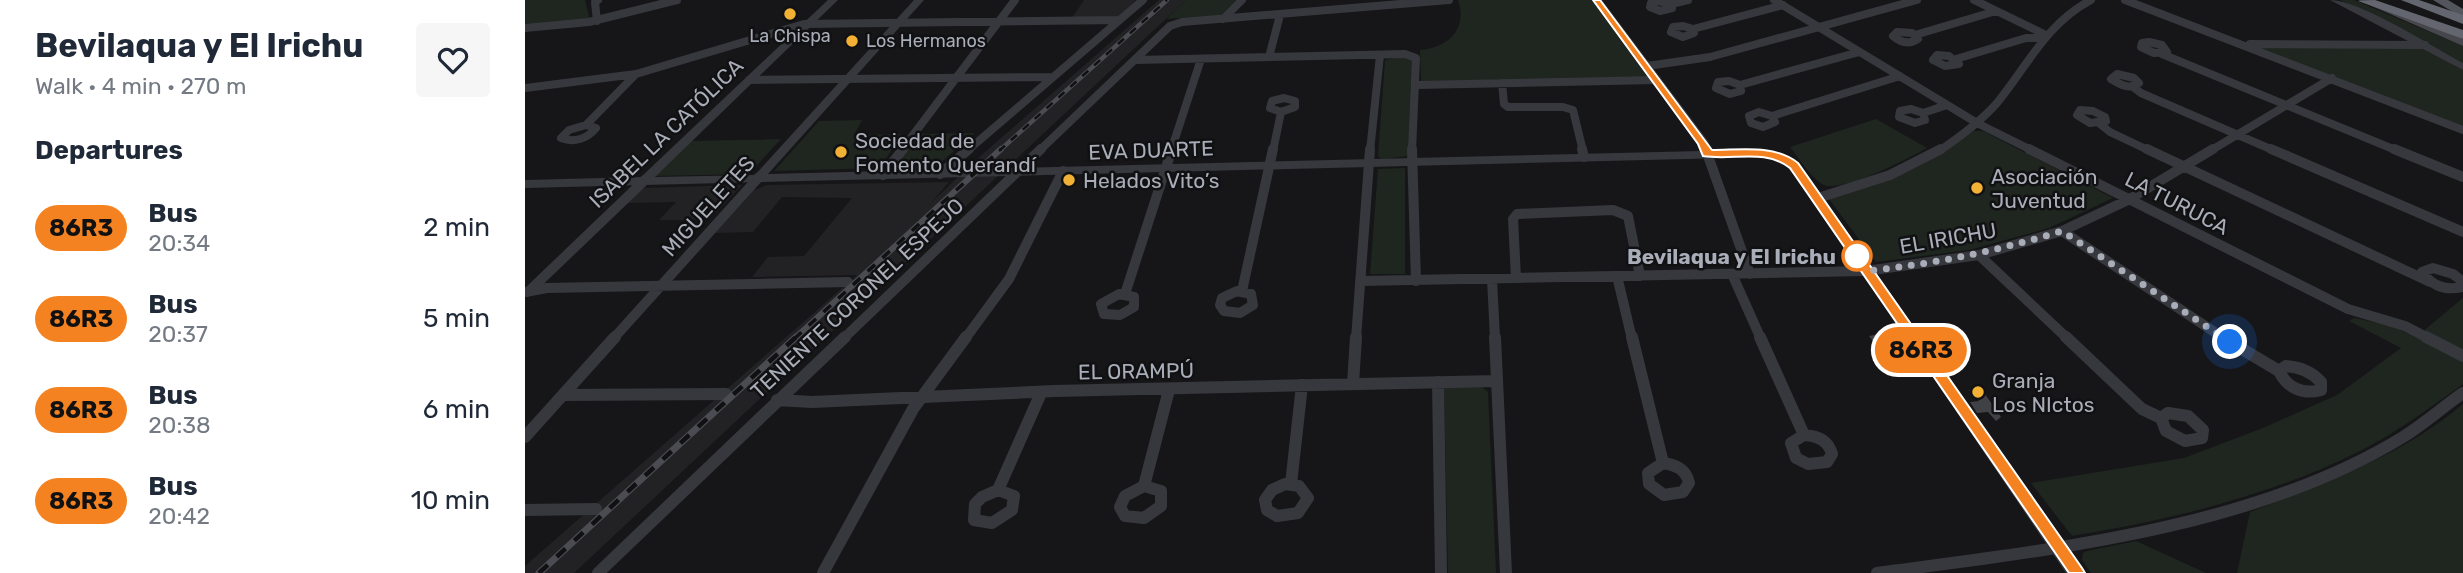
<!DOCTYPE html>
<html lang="en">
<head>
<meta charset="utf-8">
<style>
	body { margin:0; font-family:Rubik,sans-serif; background:#f6f6f7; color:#1f2937; height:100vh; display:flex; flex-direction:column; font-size:26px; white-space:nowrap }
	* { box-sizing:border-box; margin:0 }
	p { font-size:23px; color:#747a83 }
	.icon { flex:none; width:38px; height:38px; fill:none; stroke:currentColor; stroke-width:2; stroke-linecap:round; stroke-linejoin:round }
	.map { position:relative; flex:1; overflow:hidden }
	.panel { display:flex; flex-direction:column; background:#fff; width:525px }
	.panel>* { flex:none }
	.badge { padding:0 14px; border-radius:23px; font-size:24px; line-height:46px }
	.you { position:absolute; width:35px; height:35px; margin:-18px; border:5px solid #fff; border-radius:50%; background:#1a73e8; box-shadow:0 0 0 10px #1a73e833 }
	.map>.badge { position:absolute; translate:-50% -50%; box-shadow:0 0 0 4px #fff }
	h2 { padding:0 35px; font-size:26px; line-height:63px }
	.round { display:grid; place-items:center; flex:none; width:74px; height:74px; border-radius:7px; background:#f6f6f7 }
	.summary { display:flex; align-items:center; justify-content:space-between; height:119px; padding:0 35px }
	h1 { font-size:33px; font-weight:700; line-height:52px }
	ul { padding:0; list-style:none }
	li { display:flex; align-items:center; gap:21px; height:91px; padding:0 35px }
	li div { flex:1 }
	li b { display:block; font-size:26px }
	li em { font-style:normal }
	li .badge { min-width:77px; font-weight:700; text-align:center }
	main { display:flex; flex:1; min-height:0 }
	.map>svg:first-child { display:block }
</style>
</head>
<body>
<main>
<section class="panel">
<div class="summary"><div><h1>Bevilaqua y El Irichu</h1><p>Walk · 4 min · 270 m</p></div><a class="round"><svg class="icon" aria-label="heart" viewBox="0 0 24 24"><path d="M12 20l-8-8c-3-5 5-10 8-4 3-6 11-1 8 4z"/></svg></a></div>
<h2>Departures</h2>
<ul>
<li><span class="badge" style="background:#f58220;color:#111">86R3</span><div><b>Bus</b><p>20:34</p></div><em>2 min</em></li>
<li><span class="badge" style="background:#f58220;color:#111">86R3</span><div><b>Bus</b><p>20:37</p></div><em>5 min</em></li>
<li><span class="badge" style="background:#f58220;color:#111">86R3</span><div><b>Bus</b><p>20:38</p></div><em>6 min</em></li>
<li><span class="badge" style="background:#f58220;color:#111">86R3</span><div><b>Bus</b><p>20:42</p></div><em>10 min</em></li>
</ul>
</section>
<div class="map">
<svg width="1938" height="573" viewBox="0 0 1938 573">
	<rect width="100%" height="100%" fill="#161618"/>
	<path fill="#222225" d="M559 0H611L592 18H547Z
		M634 0H661L49 573H0V566L332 275 227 277 243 257 279 256 327 198 257 197 228 232 190 233 229 190 242 185 424 182 406 203 444 166Z
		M217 185 184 220H134L151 202 102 203 117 188Z"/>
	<path fill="#1e261f" d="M0 0H60L65 21 0 26Z
		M661 0H711L695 16 641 19Z
		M933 0H1067L1123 77 896 82 895 50C923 48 943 29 933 0Z
		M1815 0H1829L1938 46V64Z
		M1895 46 1938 70V128L1733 47Z
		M880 56 889 61 884 156 857 159 853 156 860 60Z
		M1351 119 1402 148C1384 158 1315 195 1297 184 1285 177 1274 158 1265 147Z
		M337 120 329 135 377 134 355 168 249 171 294 121Z
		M1448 131H1458L1588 198 1524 228 1444 250 1351 262 1304 199 1402 161Z
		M450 133 406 171 366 172 393 134Z
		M256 139 224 174 130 176 166 141Z
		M880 168V274H845L853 169Z
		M1938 298V384C1902 410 1865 437 1825 456 1737 498 1643 520 1547 536L1506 483 1659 458 1738 428 1812 395 1876 348 1824 321 1829 318 1868 326 1891 337Z
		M956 386 963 392 971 573H923L919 388Z
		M1938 404V573H1712L1725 512C1799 483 1877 456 1938 404Z
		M1611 541 1681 573H1566L1557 560 1558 553 1562 551Z"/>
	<path fill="#404145" d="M1361 333 1372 348 1355 351 1344 336Z
		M1455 387 1476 417 1471 421 1463 412 1452 413 1445 402 1454 401 1444 390Z"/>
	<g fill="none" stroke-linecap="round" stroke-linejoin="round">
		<path stroke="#37383d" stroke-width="8" d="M1249 0 1452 123 1508 151
			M1449 0 1519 34
			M1600 0 1938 130
			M1133 1 1146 4 1147 8 1135 11 1125 7 1126 3Z
			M1146 4 1163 0
			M698 19 717 0
			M72 21 70 2 73 0
			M1158 26 1168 29 1169 33 1158 37 1146 32 1148 27Z
			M0 28 64 22 152 0
			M1168 29 1258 5
			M1372 32 1387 33 1393 39C1384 45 1376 43 1368 36Z
			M1390 35 1471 11
			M1624 42 1637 45 1642 52 1629 53 1616 47 1617 43Z
			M1725 44 1900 45
			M1637 54 1873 151
			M1412 55 1424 56 1434 64 1420 66 1408 60Z
			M744 57 755 15
			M1431 59 1501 38H1517
			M610 60 880 54 891 58 887 151
			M1122 66 1185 57 1392 0
			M1592 74 1609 78 1614 83C1604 90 1596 85 1586 79Z
			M224 80 528 77
			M1204 81 1215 85 1216 91 1205 94 1191 88 1193 82Z
			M977 83 979 104 983 107H1038L1048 110 1058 151
			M892 85 1132 80
			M1215 85 1334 52
			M1608 87 1616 93 1750 151
			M0 88 111 74 279 24 594 20
			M759 98 770 101V107L756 112 745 108 747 101Z
			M1386 109 1398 113 1400 120 1390 123 1374 117 1375 111Z
			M1555 110 1568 111 1580 117 1581 121 1565 123 1552 115Z
			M1234 112 1247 116 1250 122 1238 127 1226 123 1224 116Z
			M1398 113 1422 105
			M1247 116 1375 76
			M1575 124 1585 132 1625 151
			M61 125 71 128C62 139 49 143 36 138L44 130Z
			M61 125 111 74
			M376 151 490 0
			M442 151 618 0
			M514 151 645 26 657 22 924 0
			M646 151 676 59
			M748 151 756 112
			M845 151 855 55
			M1414 151C1435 137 1455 122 1472 103 1503 65 1521 24 1566 0
			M1685 151 1807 78"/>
		<path stroke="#37383d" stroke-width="10" d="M887 149 891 281
			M1057 149 1059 157
			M1504 149 1823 309 1880 326 1905 339
			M1622 149 1905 282
			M1746 149 1938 232
			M1869 149 1938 177
			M1182 153 1225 274
			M415 174 444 149
			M358 175 378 149
			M1293 198 1365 175 1416 149
			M1537 231 1700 339
			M1454 255 1543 339
			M1908 268 1928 274 1937 281V287C1920 291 1907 286 1897 272Z
			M1207 274 1236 339
			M1092 276 1107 339
			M991 278 988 219 992 214 1088 210 1103 216 1115 276
			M967 279 970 339
			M835 281 1341 271 1454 255 1537 231 1603 200 1688 149
			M712 291 726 294 728 305 715 313 699 311 695 305 697 298Z
			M717 291 748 149
			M0 292 22 288 323 282
			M3 292 120 180
			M594 294 609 297V307L595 315 579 314 576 304Z
			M600 294 647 149
			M88 339 234 177
			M318 339 516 149
			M440 339 484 279 538 171
			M831 339 845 149"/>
		<path stroke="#37383d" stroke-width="12" d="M970 337 981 573
			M1107 337 1138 463
			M1235 337 1279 435
			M1541 337 1617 409 1636 418
			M1697 337 1754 371
			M1901 337 1938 356
			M1761 366C1775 367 1786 371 1796 382V390C1778 395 1762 388 1754 371Z
			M913 382 916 573
			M828 384 831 337
			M38 395 201 394
			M252 400 287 402 529 391 971 381
			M1643 413 1663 416 1678 430 1677 438 1660 441 1641 431 1636 418Z
			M1279 435C1293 436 1303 440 1307 454L1302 462 1283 464 1271 458 1266 443Z
			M0 437 90 337
			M1138 463C1151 465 1161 469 1164 483L1158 492 1139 495 1124 484 1123 473Z
			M760 484 774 486 783 498 773 513 752 516 742 510 740 500 747 490Z
			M766 484 777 385
			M619 486 636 491V506L619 518 600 516 595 507 600 496Z
			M619 486 644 390
			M473 490 489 496 487 510 467 523 449 520 450 504 457 497Z
			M473 490 516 393
			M0 510 71 509
			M73 573 320 337
			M298 573 388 409 441 337
			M1352 573C1523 550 1728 529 1878 437 1899 424 1918 407 1938 393"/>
		<path fill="#37383d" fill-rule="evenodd" d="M303 0H313L130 177 230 175 389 0H399L243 174 1176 151 1173 143 1067 0H1077L1183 141 1187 151C1226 150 1254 142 1282 174L1560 573H1541L1278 186 1262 167 1243 157 0 188V180L116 177 265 36 251 33V29L270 31Z
			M1805 0C1835 0 1908 47 1938 63V70Z"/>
		<path fill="#45474d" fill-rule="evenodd" d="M1833 0H1847L1938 39V46Z"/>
		<path fill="#53555c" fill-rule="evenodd" d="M1908 0H1923L1938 9V18Z"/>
		<path fill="#63666e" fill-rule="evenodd" d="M1850 0 1938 30V39L1833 1Z
			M1876 0H1894L1938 15V24Z"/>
		<g stroke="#4a4c52" stroke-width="4.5">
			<path id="rail-far2" d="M474 151 642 0"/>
		</g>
		<g stroke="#4a4c52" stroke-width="6">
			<path id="rail-far1" d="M269 339 476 149"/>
		</g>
		<g stroke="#4a4c52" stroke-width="7">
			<path id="rail" d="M14 573 271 337"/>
		</g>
		<use href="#rail-far2" stroke="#111113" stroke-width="2.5" stroke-dasharray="8" stroke-linecap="butt"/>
		<use href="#rail-far1" stroke="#111113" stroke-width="3.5" stroke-dasharray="10" stroke-linecap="butt"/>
		<use href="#rail" stroke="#111113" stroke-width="4.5" stroke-dasharray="12" stroke-linecap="butt"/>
	</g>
	<path fill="#f58220" stroke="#fff" stroke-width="2" d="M1068 0H1075L1187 150C1216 150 1249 144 1273 163L1557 568 1560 573H1544L1265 168C1240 148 1208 161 1178 156L1173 144Z"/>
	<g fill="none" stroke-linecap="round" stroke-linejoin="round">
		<path stroke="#a8adb8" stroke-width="7" stroke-dasharray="0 12.6" d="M1332 256 1341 271C1409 264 1472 251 1537 231L1705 342"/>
	</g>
	<g fill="#f2b134" stroke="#111113" stroke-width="2.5">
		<circle cx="265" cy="14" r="7"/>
		<circle cx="327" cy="41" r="7"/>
		<circle cx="316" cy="152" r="7"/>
		<circle cx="544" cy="180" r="7"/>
		<circle cx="1452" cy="188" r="7"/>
		<circle cx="1453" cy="392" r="7"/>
	</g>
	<circle fill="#fff" stroke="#f58220" stroke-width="3.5" cx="1332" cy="256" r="14"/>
	<g text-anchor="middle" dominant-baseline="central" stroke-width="5" stroke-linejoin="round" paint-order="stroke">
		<g font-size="18" fill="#a8adb8" stroke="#111113">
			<text x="265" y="36">La Chispa</text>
			<text x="341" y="41" text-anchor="start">Los Hermanos</text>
		</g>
		<g font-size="21" fill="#a8adb8" stroke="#111113">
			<text transform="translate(141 133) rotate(-44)">ISABEL LA CATÓLICA</text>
			<text transform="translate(626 150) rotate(-2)">EVA DUARTE</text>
			<text transform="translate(1652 203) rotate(27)">LA TURUCA</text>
			<text transform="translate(183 206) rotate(-48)">MIGUELETES</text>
			<text transform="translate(1423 238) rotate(-10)">EL IRICHU</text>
			<text transform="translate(332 298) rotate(-43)">TENIENTE CORONEL ESPEJO</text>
			<text transform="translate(611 371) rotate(-1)">EL ORAMPÚ</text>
		</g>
		<g font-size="21" fill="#a8adb8" stroke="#111113" text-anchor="start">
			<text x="330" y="140">Sociedad de<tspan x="330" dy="24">Fomento Querandí</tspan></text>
			<text x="1466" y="176">Asociación<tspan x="1466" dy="24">Juventud</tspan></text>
			<text x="558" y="180">Helados Vito’s</text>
			<text x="1467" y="380">Granja<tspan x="1467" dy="24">Los NIctos</tspan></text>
		</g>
		<g font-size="21" font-weight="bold" fill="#a8adb8" stroke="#111113" text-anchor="end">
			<text x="1311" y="256">Bevilaqua y El Irichu</text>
		</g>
	</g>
</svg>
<div class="you" style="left:1705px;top:342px"></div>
<b class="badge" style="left:1396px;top:350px;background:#f58220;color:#111">86R3</b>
</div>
</main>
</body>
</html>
